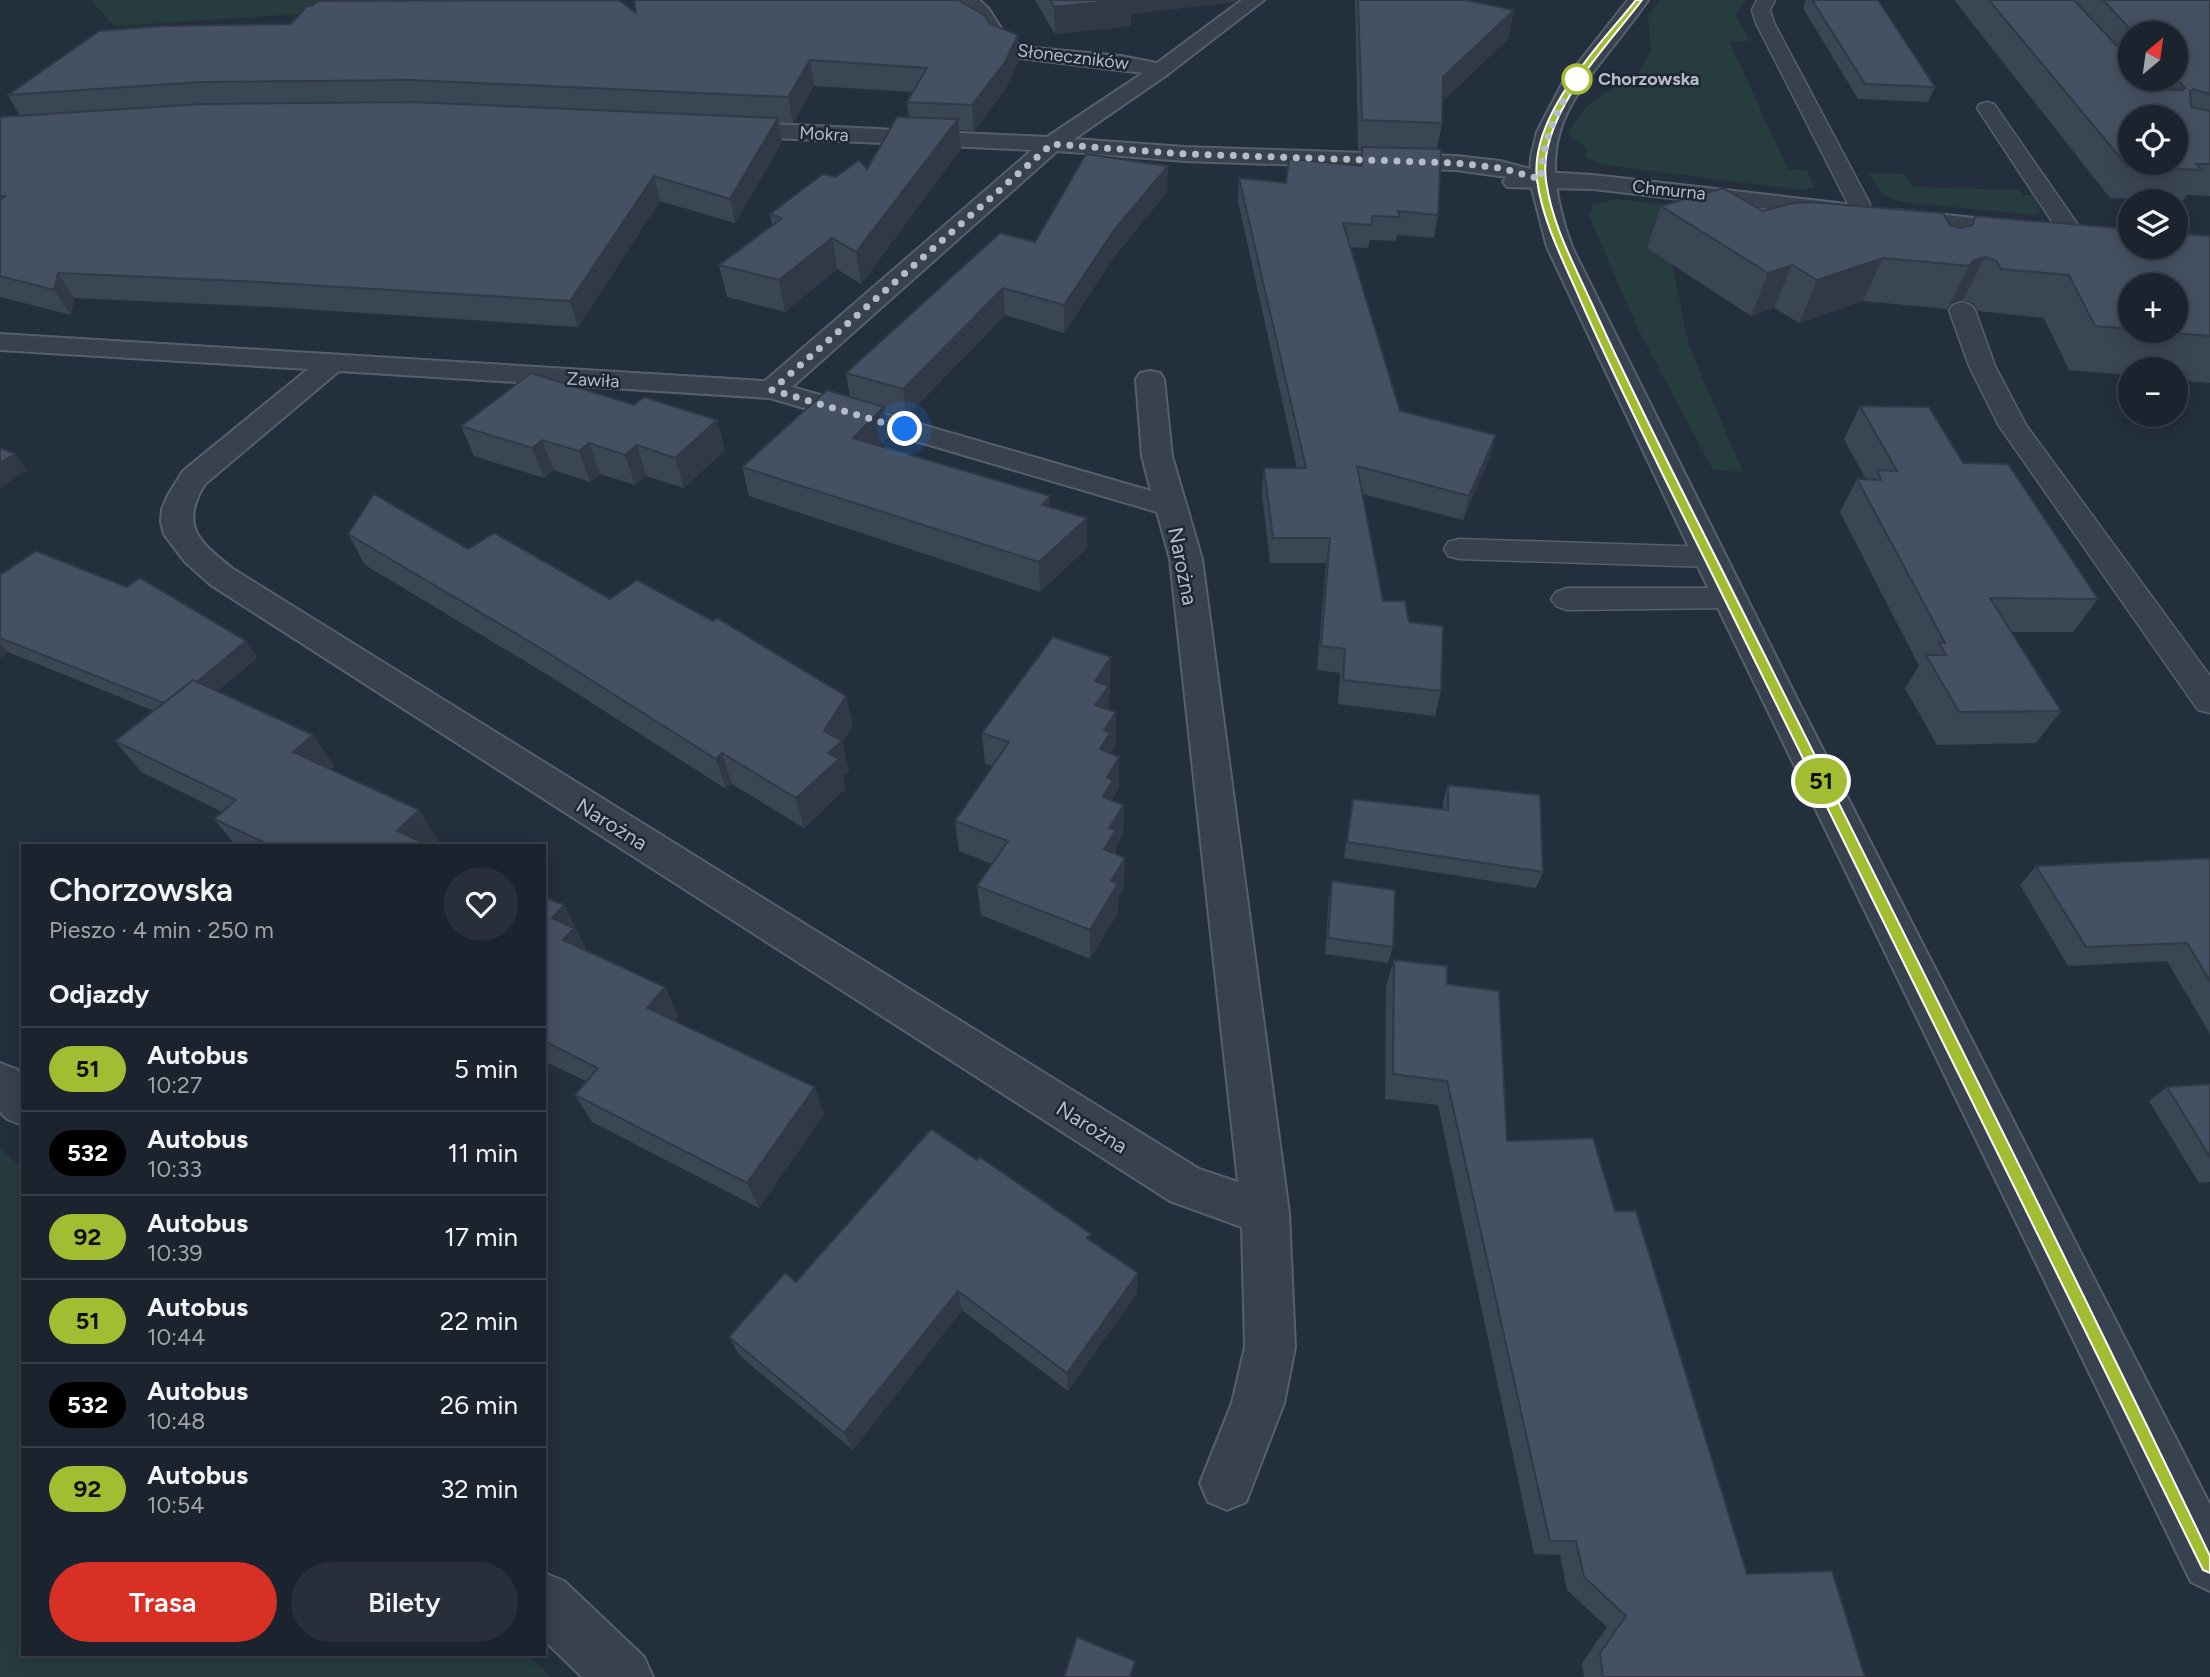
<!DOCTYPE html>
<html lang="pl">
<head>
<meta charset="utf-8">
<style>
	body { margin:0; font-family:Figtree,sans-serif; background:#282f3a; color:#f1f3f6; height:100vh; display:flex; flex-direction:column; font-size:26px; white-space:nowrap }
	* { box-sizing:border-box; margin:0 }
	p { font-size:23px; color:#a0a4aa }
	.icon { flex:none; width:38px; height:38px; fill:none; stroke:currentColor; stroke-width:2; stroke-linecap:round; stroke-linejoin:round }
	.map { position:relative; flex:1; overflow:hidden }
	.drawer { position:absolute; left:21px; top:844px; width:525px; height:812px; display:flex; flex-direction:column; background:#1b232e; border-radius:0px; box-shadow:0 4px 18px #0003,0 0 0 2px #39404a }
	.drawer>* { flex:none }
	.badge { padding:0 14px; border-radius:23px; font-size:24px; line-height:46px }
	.needle { width:46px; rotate:29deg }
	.fabs { position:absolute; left:2118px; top:21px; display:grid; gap:14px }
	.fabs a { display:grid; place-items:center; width:70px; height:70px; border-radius:50%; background:#1b232e; box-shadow:0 4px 18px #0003,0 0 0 2px #39404a; font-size:35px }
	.you { position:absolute; width:35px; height:35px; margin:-18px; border:5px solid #fff; border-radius:50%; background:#1a73e8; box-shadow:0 0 0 10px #1a73e833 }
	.map>.badge { position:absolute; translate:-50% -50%; box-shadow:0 0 0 4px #fff }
	h2 { padding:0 28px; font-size:26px; line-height:63px }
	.round { display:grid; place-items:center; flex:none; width:74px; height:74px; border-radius:37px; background:#282f3a }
	.summary { display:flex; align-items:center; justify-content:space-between; height:119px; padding:0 28px }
	h1 { font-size:33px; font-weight:600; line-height:52px }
	.action { display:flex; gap:14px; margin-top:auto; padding:14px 28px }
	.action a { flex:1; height:80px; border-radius:42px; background:#d93025; color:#fff; font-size:28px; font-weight:600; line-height:80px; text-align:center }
	.action a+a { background:#282f3a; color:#f1f3f6 }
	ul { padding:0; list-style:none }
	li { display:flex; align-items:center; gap:21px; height:84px; padding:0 28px; border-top:2px solid #39404a }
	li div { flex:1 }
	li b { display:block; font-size:26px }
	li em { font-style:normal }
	li .badge { min-width:77px; font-weight:700; text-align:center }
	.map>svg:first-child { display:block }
</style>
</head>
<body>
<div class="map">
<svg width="2210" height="1677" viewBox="0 0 2210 1677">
	<rect width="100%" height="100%" fill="#242f3e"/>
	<path fill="#263c3f" d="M91 0H480L453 14 377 9 114 26Z
		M1660 0H1745L1736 15 1750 41H1729L1788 169 1807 170 1815 188 1803 190 1603 165 1585 157 1587 148 1569 135 1568 132 1584 110 1601 95 1637 76 1651 51 1648 16Z
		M1868 173 1905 174 1913 187 2020 190 2023 195H2036L2040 213 2035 215 1902 202 1883 195Z
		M1617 199 1705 210 1666 235 1689 346 1743 472 1713 470 1638 329 1589 216 1593 205Z
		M0 1148 23 1169V1654H527L551 1677H0Z"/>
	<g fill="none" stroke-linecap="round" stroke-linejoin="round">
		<g stroke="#565f6c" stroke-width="3">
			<path id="service" d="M1757 0H1775L1770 10 1774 23 1869 202 1872 212 1868 217H1852L1847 202 1756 23 1752 10Z
				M1987 102 1994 104 2085 235 2081 240H2065L2061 235 1977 108 1980 104Z
				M1962 302 1971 305 1975 310 1995 366 2026 425 2210 676V713L2198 710 1999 426 1969 366 1949 310 1953 305Z
				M1459 539 1710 547 1721 550 1725 557 1721 564 1710 567 1459 559 1448 556 1444 549 1448 542Z
				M1567 588H1730L1741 591 1746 598 1741 605 1730 608 1567 610 1556 606 1551 599 1556 592Z"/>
		</g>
		<g stroke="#565f6c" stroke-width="4">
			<path id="minor" d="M957 0H979L988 8 1008 39 1024 47 1121 56 1157 63 1242 0H1264L1168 74 1074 139 1185 147 1456 156 1500 161 1542 172 1593 175 1838 203 1847 205 1850 210 1847 215 1838 217 1593 189 1507 187 1503 182 1507 177 1456 170 1185 161 1057 151 792 387 1151 491 1142 456 1136 379 1140 373 1150 371 1160 373 1164 379 1172 456 1202 559 1289 1213 1295 1347 1284 1403 1246 1502 1227 1510 1208 1502 1200 1483 1232 1403 1245 1347 1242 1227 1170 1201 211 585 185 562 164 534 161 522 162 509 168 495 183 471 308 369 0 350V334L765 381 1032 150 729 136 721 134 718 129 721 124 729 122 1047 137 1143 73 1012 57 993 47 973 15ZM339 371 770 398 1157 512 1170 559 1238 1182 1199 1169 233 569C201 543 178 527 205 484Z
				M1897 210 2022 223 2031 225 2034 230 2031 235 2022 237 1888 222 1885 217 1888 212Z
				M0 1063 16 1069 23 1076V1125L7 1119 0 1112Z
				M544 1573 564 1581 644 1657 653 1677H582L544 1640Z"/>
		</g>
		<g stroke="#565f6c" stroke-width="4">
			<path id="tertiary" d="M1628 0H1648C1581 96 1526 120 1572 247L1796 697 2210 1505V1591L2191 1582 1701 573 1547 247 1530 181 1531 157 1537 132 1562 84Z"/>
		</g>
		<use href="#service" fill="#38414e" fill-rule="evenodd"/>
		<use href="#minor" fill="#38414e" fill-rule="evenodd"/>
		<use href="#tertiary" fill="#38414e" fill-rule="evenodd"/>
	</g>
	<path fill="#3b4654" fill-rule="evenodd" d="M1035 0H1238L1234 2 1131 14V26L1055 34Z
		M1355 0H1465L1514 10 1508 39 1442 101V123L1437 149 1438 215 1434 238 1397 235 1396 241 1370 240 1368 248 1350 247 1400 411 1489 459 1463 520 1362 494 1383 601 1409 622 1441 691 1435 716 1338 704 1340 673 1317 670 1326 563H1270L1262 493 1264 468H1297L1238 201 1239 178 1286 183 1359 165 1361 150H1358Z
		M1806 0H1878L1935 87 1928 102 1858 99 1803 8Z
		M1954 0H2210V196L2187 195 2183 201 2110 198ZM2130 33H2175V79H2130Z
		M636 13 990 24 1018 35 1019 60 1006 88 974 131 959 130 961 149 861 284 837 269 785 312 727 297 719 265 772 226 770 214 836 177 867 169 909 117 907 102 913 92 814 86 793 123 779 122 782 142 735 223 660 201 578 327 272 307 74 298 71 315 0 297V117L20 116 8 95 291 24Z
		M1167 192 1114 257 1064 333 1005 315 906 417 885 411 889 436 879 446 1050 508 1087 548 1040 592 749 496 742 467 850 397 846 373 1035 242Z
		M1661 206 1763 211 1950 225 1961 228 1969 226 1975 216 2210 236V383L2175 380V369H2130V375L2069 370 2044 318 1978 311 1973 303 1963 300 1952 303 1947 309 1863 301 1799 323 1774 308 1751 316 1647 248ZM2130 285 2175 331H2130Z
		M634 405 717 420 725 450 684 488 646 476 635 485 600 474 590 482 554 470 544 478 474 456 461 426Z
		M1860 406 1963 463 2098 599 2073 632H2011L2061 711 2036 743 1937 745 1905 688 1919 666 1840 512 1857 479H1866L1844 439Z
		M348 534 468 549 610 599 853 726 842 743 849 771 843 777 845 789 804 828 732 784 726 789 556 680 365 565Z
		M0 575 246 641 257 658 217 691 313 735 334 766 330 769 419 810 438 841 433 845H235L214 819 222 812 141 772 115 741 154 711 8 652 0 658Z
		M1111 689 1109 691V710L1116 743 1110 754 1119 788 1113 797V801L1124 805 1123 835 1116 847V855L1124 888 1118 898V913L1090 959 981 915 977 886 992 864 959 851 955 821 993 766 985 764 982 733Z
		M1448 785 1543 872 1536 888 1344 858 1350 815 1353 799 1443 809V801Z
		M2210 858V1034L2167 961 2068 966 2020 885 2036 866Z
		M1332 881 1393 947 1388 963 1325 954 1329 897Z
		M544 897 564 905 586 950 665 987 678 1016 674 1021 824 1114 759 1208 592 1122 575 1095 586 1081 544 1061Z
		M1394 960 1447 984 1507 1141 1615 1211 1747 1574 1865 1677H1584L1582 1663 1607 1627 1567 1590 1560 1555 1534 1554 1438 1105 1385 1099 1386 986Z
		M2210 1084V1182L2199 1183 2149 1101 2167 1087Z
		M1091 1241 1137 1293 1068 1391 962 1310 853 1450 740 1356 729 1337 796 1282Z"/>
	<path fill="#303945" d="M1120 0H1238L1234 2 1131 14V26L1055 34 1054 7Z
		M1514 10 1508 39 1437 107 1443 77Z
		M1018 35 1019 60 1006 88 974 131 972 105Z
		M810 60 814 86 793 123 788 97Z
		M778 118 782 142 735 223 730 199Z
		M958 119 961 149 861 284 856 252Z
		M1168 166 1167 192 1114 257 1064 333V305L1114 230Z
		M654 176 660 201 578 327 570 301Z
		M832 238 837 269 785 312 779 280Z
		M1985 257 1963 300 1952 303 1947 309 1969 266 1974 260Z
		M1883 258 1863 301 1799 323 1817 280Z
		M1792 265 1774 308 1751 316 1768 273Z
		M58 273 74 298 71 315 54 290Z
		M1003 288 1005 315 906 417 903 389Z
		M884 407 889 436 858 467 853 438Z
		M717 420 725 450 684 488 675 458Z
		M1496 435 1489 459 1463 520 1469 496Z
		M542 440 554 470 544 478 532 448Z
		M589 443 600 474 590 482 579 451Z
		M637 445 646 476 635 485 625 455Z
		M15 454 27 470 0 488V463Z
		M1050 496 1051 525 1042 505Z
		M1087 518V548L1040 592 1039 562Z
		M246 641 257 658 181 722 169 705Z
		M0 643 8 652 0 658Z
		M1111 657 1109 717 1096 736 1095 681Z
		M846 696 853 726 842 743 849 771 843 777 845 789 804 828 796 798 828 753 824 731Z
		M1116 712V743L1110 752V764L1100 749 1104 730Z
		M313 735 334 766 314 783 293 752Z
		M722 753 732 784 726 789 716 759Z
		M1119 757V788L1113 797V811L1103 797 1107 777Z
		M1124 805 1123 835 1116 847V860L1104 849 1109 828Z
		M419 810 438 841 433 845H406L397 831Z
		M1125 858 1124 888 1118 898V913L1090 959V930L1111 881Z
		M564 905 589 957 579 969 552 918Z
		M665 987 678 1016 661 1036 647 1008Z
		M815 1087 824 1114 759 1208 747 1183Z
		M1138 1273 1137 1293 1068 1391 1067 1373Z
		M958 1291 962 1310 853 1450 844 1433Z"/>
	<path fill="#455162" stroke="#303945" stroke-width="2" fill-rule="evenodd" d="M619 0 636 13 634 0H958L984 15 990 24 1018 35 1005 62 972 105 907 102 927 68 810 60 788 97 412 80 201 82 8 95 99 31 163 26 291 24 307 6H312L317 1Z
		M1050 0H1120L1054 7Z
		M1358 0H1465L1514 10 1443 77 1442 123 1362 120Z
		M1812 0H1878L1935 87 1865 84Z
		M1989 0H2074L2130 60V79H2147L2157 89 2182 90 2185 88 2175 77V33H2134L2103 0H2210V94L2193 89 2190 91 2191 107 2210 111V164H2196L2202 170 2128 167ZM2130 117H2175V163H2130Z
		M413 102 778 118 730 199 654 176 570 301 259 282 58 273 54 290 0 276V199L6 196H0V117L202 104Z
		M897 117 958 119 856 252 832 238 779 280 719 265 782 218 770 214 823 174 836 177 859 160 867 169Z
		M1362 147 1441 149 1438 215 1398 211 1400 217 1372 216V225L1343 223 1400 411 1496 435 1469 496 1357 466 1383 601H1405L1409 622 1443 626 1441 691 1343 680 1345 649 1321 646 1330 538H1273L1264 468H1306L1239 178 1286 183 1289 159 1362 166Z
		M1086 154 1168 166 1114 230 1064 305 1003 288 903 389 846 373 1000 233 1035 242Z
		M1723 188 1763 211 1789 204 1810 202 1943 213 1950 225 1961 228 1973 225 1975 216 2130 229V247H2175V233L2210 236V336L2147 331H2175V285H2130V329L2095 326 2069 275 2001 269 1996 261 1985 257 1974 260 1969 266 1883 258 1817 280 1792 265 1768 273 1661 206Z
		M531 373 634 405 644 397 717 420 675 458 637 445 625 455 589 443 579 451 542 440 532 448 461 426Z
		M827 390 884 407 853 438 1050 496 1042 505 1087 518 1039 562 742 467Z
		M1860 406 1929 407 1963 463 2008 464 2098 599 1990 598 2061 711 1959 712 1926 655H1946L1939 643H1945L1857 479 1881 480 1877 470 1897 471Z
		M0 448 15 454 0 463Z
		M374 494 468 549 494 533 610 599 637 580 713 621 717 618 846 696 824 731 842 741 828 753 839 759 796 798 722 753 716 759 542 649 348 534Z
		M36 551 127 587 140 578 246 641 197 682 193 680 164 703 0 638V575Z
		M1053 637 1111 657 1095 681 1109 686 1095 705 1116 712 1104 730 1110 733 1100 749 1119 757 1107 777 1113 780 1103 797 1124 805 1109 828 1116 830 1104 849 1125 858 1111 881 1118 883 1090 930 977 886 1008 841 955 821 1009 742 982 733Z
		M193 680 313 735 293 752 419 810 397 831 429 845H270L214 819 236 800 115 741Z
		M1448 785 1540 795 1543 872 1347 842 1353 799 1448 810Z
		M2210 858V981L2187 943 2086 947 2036 866Z
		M1332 881 1395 890 1393 947 1328 938Z
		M544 897 564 905 552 918 574 928 563 940 665 987 647 1008 815 1087 747 1183 575 1095 598 1068 544 1041Z
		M1394 960 1447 966V984L1499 991 1507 1141 1593 1138 1615 1211H1636L1747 1574 1832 1571 1865 1677H1603L1600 1653 1626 1616 1584 1577 1576 1541H1550L1447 1081 1393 1074Z
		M2210 1084V1157L2167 1087Z
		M931 1129 977 1160 980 1157 1091 1234 1087 1238 1138 1273 1067 1373 958 1291 844 1433 729 1337 785 1273 796 1282Z
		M1077 1637 1135 1661 1130 1677H1064Z"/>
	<path fill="#a2bd31" stroke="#fff" stroke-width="2" d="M1636 0H1642C1606 48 1537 116 1546 181 1552 225 1574 264 1592 304 1636 402 1686 498 1734 594 1895 915 2056 1236 2210 1556V1573L2203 1570C2042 1243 1881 916 1720 590 1673 495 1625 401 1582 304 1565 264 1543 224 1537 180 1529 116 1599 46 1636 0Z"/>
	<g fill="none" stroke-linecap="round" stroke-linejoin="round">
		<path stroke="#b4bcc9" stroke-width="7" stroke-dasharray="0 12.6" d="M905 429 772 390 1052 144 1185 154 1456 163 1500 168 1541 179C1542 137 1560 101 1585 68L1577 79"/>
	</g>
	<circle fill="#fff" stroke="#a2bd31" stroke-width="3.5" cx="1577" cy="79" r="14"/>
	<g text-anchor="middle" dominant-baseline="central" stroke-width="5" stroke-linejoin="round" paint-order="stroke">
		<g font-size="18" fill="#b4bcc9" stroke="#1d2633">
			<text transform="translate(1073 57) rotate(7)">Słoneczników</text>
			<text transform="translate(824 134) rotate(3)">Mokra</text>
			<text transform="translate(1669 190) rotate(6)">Chmurna</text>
			<text transform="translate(593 380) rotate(3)">Zawiła</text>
		</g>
		<g font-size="18" font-weight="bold" fill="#b4bcc9" stroke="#1d2633" text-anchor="start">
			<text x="1598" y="79">Chorzowska</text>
		</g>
		<g font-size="21" fill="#b4bcc9" stroke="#1d2633">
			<text transform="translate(1183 566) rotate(79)">Narożna</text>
			<text transform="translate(612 824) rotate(32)">Narożna</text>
			<text transform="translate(1092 1127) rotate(32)">Narożna</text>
		</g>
	</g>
</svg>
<div class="fabs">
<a><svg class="needle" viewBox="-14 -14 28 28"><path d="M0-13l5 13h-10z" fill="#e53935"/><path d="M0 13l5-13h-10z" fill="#a0a4aa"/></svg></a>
<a><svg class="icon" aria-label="locate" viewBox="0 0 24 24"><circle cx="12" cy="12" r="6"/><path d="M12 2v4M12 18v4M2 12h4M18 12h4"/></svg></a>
<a><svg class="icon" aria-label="layers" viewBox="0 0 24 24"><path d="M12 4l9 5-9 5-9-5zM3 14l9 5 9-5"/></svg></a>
<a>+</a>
<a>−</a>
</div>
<div class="you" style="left:905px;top:429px"></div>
<b class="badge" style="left:1821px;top:781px;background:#a2bd31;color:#111">51</b>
<section class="drawer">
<div class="summary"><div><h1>Chorzowska</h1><p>Pieszo · 4 min · 250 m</p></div><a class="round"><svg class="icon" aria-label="heart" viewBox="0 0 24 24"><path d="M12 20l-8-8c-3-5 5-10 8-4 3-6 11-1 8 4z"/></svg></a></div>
<h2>Odjazdy</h2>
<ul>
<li><span class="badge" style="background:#a2bd31;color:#111">51</span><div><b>Autobus</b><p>10:27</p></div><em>5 min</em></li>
<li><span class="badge" style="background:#000;color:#fff">532</span><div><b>Autobus</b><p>10:33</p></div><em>11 min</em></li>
<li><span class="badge" style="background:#a2bd31;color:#111">92</span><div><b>Autobus</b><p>10:39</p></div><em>17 min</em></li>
<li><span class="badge" style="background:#a2bd31;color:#111">51</span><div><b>Autobus</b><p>10:44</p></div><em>22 min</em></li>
<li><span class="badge" style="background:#000;color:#fff">532</span><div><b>Autobus</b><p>10:48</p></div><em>26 min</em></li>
<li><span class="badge" style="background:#a2bd31;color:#111">92</span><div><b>Autobus</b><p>10:54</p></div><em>32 min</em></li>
</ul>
<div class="action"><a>Trasa</a><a>Bilety</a></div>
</section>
</div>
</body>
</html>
